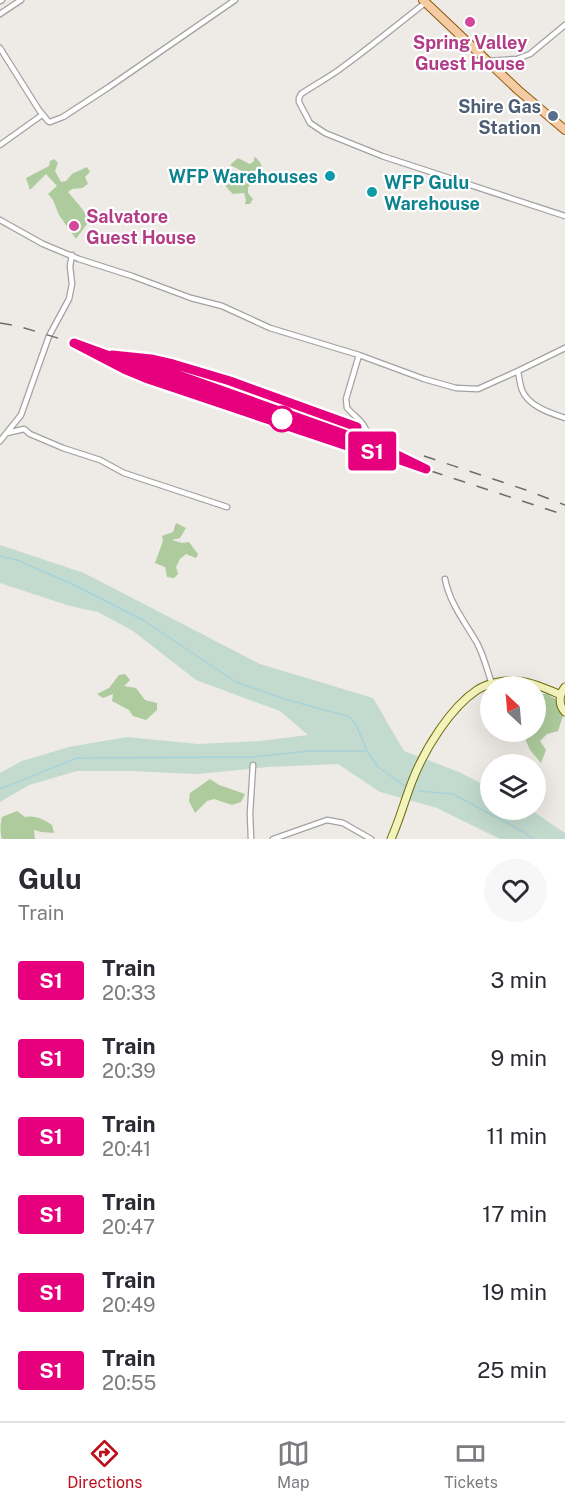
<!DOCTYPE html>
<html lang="en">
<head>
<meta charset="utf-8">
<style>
	body { margin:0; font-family:"Public Sans",sans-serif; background:#f7f7f7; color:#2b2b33; height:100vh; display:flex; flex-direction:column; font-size:22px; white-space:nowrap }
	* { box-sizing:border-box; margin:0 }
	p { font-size:20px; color:#7c7c81 }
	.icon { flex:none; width:33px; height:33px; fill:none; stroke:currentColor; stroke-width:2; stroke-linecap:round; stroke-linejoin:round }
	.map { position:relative; height:839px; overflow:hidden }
	.sheet { display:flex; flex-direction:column; background:#fff; flex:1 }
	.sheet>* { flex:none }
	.badge { padding:0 12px; border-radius:4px; font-size:21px; line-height:39px }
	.needle { width:39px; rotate:334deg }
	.controls { position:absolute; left:480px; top:676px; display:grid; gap:12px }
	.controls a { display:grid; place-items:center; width:66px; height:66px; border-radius:50%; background:#fff; box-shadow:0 6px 24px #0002; font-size:30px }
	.map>.badge { position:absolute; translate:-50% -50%; box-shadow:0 0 0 3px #fff }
	.round { display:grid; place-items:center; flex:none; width:63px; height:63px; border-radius:32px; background:#f7f7f7 }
	.headline { display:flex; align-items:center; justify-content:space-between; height:102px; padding:0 18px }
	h1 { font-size:28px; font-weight:700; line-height:45px }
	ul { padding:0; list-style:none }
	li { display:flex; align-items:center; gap:18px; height:78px; padding:0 18px }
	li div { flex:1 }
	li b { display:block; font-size:22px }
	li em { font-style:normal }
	li .badge { min-width:66px; font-weight:700; text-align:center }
	.tab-bar { display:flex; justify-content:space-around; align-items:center; height:84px; border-top:2px solid #e1e1e2; background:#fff; font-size:16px; color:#7c7c81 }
	.tab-bar a { display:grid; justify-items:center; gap:3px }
	.tab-bar .current { color:#bd0e1c }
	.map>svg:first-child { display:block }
</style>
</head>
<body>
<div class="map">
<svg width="565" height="839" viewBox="0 0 565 839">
	<rect width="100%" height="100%" fill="#eeeae5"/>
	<path fill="#adcb9c" d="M254 157C261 160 263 168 262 175L256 170 254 171 256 180 248 187V193L253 199 250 204H245L246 200 244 193 233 194 227 188 224 183 229 180 236 184 241 182 244 174 240 170 230 165 238 158 250 164 254 161Z
		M54 159 58 163 55 171 61 182 66 181 72 174 87 167 90 172 85 177 88 184 82 188 72 189 68 192 79 205 90 220 76 239 59 215 53 200 48 194 57 186 46 174 30 190 26 178 49 166 50 161Z
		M176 523 186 528 180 538 172 540 182 543 189 542 198 554 196 558 186 554 180 559 176 567 178 574 174 578 167 577 165 567 155 563 163 541 162 536 173 532Z
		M125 674 130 680 124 686 136 688 145 700 157 703V710L146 720 133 716 129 710 112 701 113 694 103 698 97 694 109 688 119 675Z
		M537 694H547L565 705V710L558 731 547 734 540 741 546 750 541 763 530 750 522 732H536V696Z
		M210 779 219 785 245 794 241 802 232 805 214 799 207 801 195 813 189 801 190 793Z
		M17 811 25 817C36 815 43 819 52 825L54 833 41 832 34 830 35 839H2C0 833 0 824 2 817Z"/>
	<path fill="#c3dbce" d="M0 545 84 573 260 664 373 698 404 751 459 772 490 788V810H531L565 833V839H500L437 808 380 792 338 764 268 767 197 774 130 771H77L29 785 0 802V773L22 761 69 747 127 737 198 744 260 741 308 735 280 711 196 680 133 631 98 612 70 606 0 583Z"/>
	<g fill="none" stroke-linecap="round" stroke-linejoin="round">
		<path stroke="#a8d2d9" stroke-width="1.5" d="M0 556 17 560 72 584 143 620 236 682 285 699 350 717 357 727 367 751 378 767 405 786
			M0 789 77 758 252 757 309 751H365
			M419 791 453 794 522 831 533 839"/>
		<g stroke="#a2a2a2" stroke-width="7">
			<path id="street" d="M0 1 2 0
				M425 3C397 25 369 48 340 69 328 78 314 85 301 94L299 98V102L310 123 325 133 382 156 565 216
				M0 14 21 0
				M0 48 39 110 48 121 50 122 63 117 109 87 235 0
				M487 61 517 59 530 54 565 25
				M0 145 42 115
				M0 220 43 244 79 259 132 276 191 298 222 306 270 328 359 355 424 379 456 388 478 389 518 371 565 348
				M359 355 346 399 347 408C357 419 364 421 369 437
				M518 371C519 377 520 385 522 390 528 406 550 413 565 418
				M7 433 24 429 30 434 63 448 100 460 124 473 227 507
				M0 441 21 415 49 336 69 299 72 284 70 266 72 255
				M445 579C450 604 465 622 477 643 484 656 487 670 492 684
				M251 839 250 813 253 765
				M273 839 327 820 343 823 371 839"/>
		</g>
		<g stroke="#6a6d0d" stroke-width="9">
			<path id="secondary" d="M565 687C559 694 558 705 565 712
				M391 839C400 819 405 799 413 779 425 749 450 708 477 690 488 683 504 680 517 681 532 682 547 689 561 695"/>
		</g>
		<g stroke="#8d580b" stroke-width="10">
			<path id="primary" d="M423 0 518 90 565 130"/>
		</g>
		<use href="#street" stroke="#fff" stroke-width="4.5"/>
		<use href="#secondary" stroke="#f5f3bc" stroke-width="7"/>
		<use href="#primary" stroke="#f5cba3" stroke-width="8"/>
		<path stroke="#6c6c6c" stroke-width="1.5" stroke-dasharray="12 12" stroke-linecap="butt" d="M0 323 18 326 74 343 376 453 565 515
			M126 357C175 361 221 377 267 394 297 405 327 416 358 427
			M187 392 235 411
			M424 456 526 490 565 505"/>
	</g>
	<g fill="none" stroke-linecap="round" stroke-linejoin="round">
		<g stroke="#fff" stroke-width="14">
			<path id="line" d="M357 427 230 381 173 364 151 359 112 355 150 365 381 447 426 469 305 427 74 343 124 369 148 379 386 459"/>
		</g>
		<use href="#line" stroke="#e6007e" stroke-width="9"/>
	</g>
	<g fill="#d1479c" stroke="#fff" stroke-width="2">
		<circle cx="470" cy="22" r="6"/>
		<circle cx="74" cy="226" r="6"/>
	</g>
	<circle fill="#5c6f8a" stroke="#fff" stroke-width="2" cx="553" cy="116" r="6"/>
	<g fill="#0f9aa8" stroke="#fff" stroke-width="2">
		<circle cx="330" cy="176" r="6"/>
		<circle cx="372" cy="192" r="6"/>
	</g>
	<circle fill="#fff" stroke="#e6007e" stroke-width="3" cx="282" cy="419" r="12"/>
	<g text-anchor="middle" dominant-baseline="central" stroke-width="4.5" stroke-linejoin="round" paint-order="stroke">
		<g font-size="18" font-weight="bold" fill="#b23c85" stroke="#fff">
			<text x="470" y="42">Spring Valley<tspan x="470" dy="21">Guest House</tspan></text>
			<text x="86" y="216" text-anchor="start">Salvatore<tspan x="86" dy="21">Guest House</tspan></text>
		</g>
		<g font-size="18" font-weight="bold" fill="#4e5e75" stroke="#fff" text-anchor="end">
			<text x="541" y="106">Shire Gas<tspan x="541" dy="21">Station</tspan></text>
		</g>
		<g font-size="18" font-weight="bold" fill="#0d838f" stroke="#fff" text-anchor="end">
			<text x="318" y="176">WFP Warehouses</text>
			<text x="384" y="182" text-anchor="start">WFP Gulu<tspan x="384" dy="21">Warehouse</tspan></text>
		</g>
	</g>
</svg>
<div class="controls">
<a><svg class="needle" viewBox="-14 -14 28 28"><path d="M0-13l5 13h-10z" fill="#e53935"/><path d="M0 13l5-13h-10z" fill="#7c7c81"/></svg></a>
<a><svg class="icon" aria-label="layers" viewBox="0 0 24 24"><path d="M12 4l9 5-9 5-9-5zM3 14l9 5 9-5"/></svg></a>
</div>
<b class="badge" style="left:372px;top:451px;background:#e6007e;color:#fff">S1</b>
</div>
<section class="sheet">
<div class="headline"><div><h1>Gulu</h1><p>Train</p></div><a class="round"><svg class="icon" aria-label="heart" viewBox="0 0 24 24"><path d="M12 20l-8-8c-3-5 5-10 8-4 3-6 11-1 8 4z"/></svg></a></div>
<ul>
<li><span class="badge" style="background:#e6007e;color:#fff">S1</span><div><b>Train</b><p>20:33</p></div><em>3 min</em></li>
<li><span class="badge" style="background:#e6007e;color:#fff">S1</span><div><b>Train</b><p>20:39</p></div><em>9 min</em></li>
<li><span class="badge" style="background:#e6007e;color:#fff">S1</span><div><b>Train</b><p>20:41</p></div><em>11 min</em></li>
<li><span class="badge" style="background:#e6007e;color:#fff">S1</span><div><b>Train</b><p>20:47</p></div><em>17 min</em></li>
<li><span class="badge" style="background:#e6007e;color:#fff">S1</span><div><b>Train</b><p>20:49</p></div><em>19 min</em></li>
<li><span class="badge" style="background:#e6007e;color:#fff">S1</span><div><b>Train</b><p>20:55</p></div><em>25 min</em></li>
</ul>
</section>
<nav class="tab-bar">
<a class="current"><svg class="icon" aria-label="directions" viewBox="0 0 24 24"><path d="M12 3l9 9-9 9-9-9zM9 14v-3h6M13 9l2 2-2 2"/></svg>Directions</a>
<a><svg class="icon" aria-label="map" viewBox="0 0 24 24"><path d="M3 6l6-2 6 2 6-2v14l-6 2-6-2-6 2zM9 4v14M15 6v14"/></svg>Map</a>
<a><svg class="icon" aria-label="tickets" viewBox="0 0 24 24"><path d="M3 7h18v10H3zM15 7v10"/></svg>Tickets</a>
</nav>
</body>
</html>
